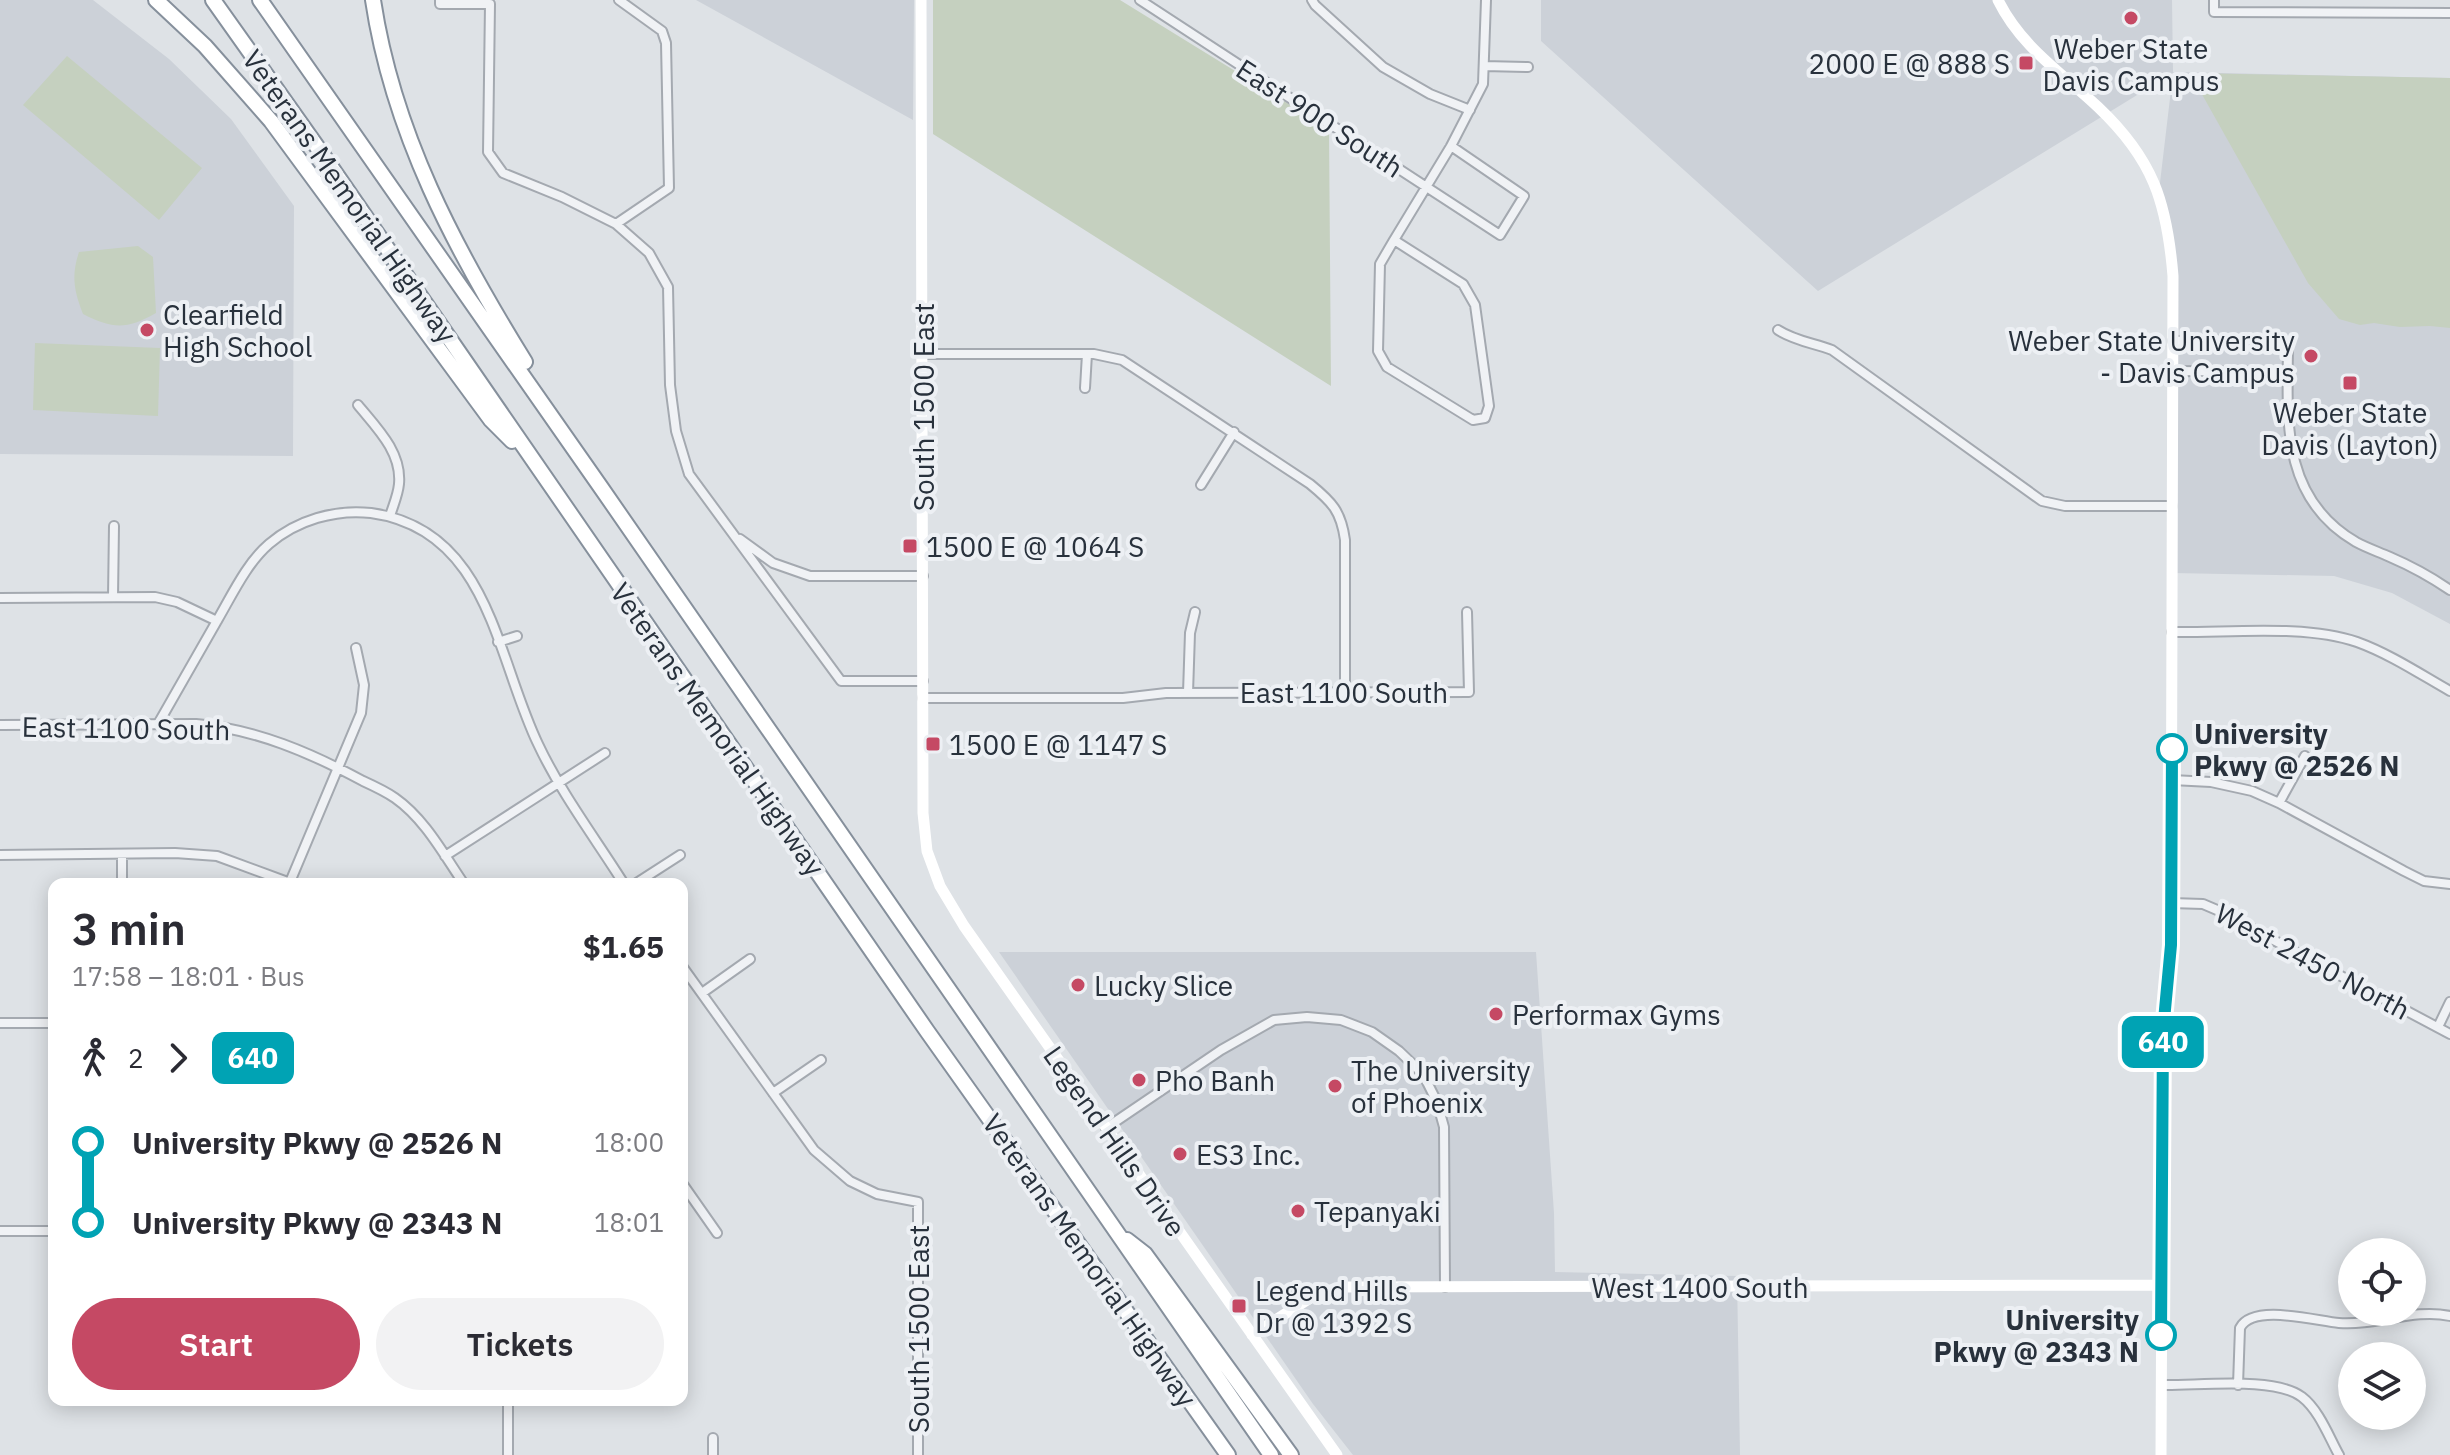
<!DOCTYPE html>
<html lang="en">
<head>
<meta charset="utf-8">
<style>
	body { margin:0; font-family:"IBM Plex Sans",sans-serif; background:#f2f2f3; color:#2b2b33; height:100vh; display:flex; flex-direction:column; font-size:30px; white-space:nowrap }
	* { box-sizing:border-box; margin:0 }
	p { font-size:26px; color:#7c7c81 }
	.icon { flex:none; width:44px; height:44px; fill:none; stroke:currentColor; stroke-width:2; stroke-linecap:round; stroke-linejoin:round }
	.map { position:relative; flex:1; overflow:hidden }
	.sheet { position:absolute; left:48px; top:878px; width:640px; height:528px; display:flex; flex-direction:column; background:#fff; border-radius:16px; box-shadow:0 4px 20px #0003 }
	.sheet>* { flex:none }
	.badge { padding:0 16px; border-radius:12px; font-size:28px; line-height:52px }
	.controls { position:absolute; left:2338px; top:1238px; display:grid; gap:16px }
	.controls a { display:grid; place-items:center; width:88px; height:88px; border-radius:50%; background:#fff; box-shadow:0 4px 20px #0003; font-size:40px }
	.map>.badge { position:absolute; translate:-50% -50%; box-shadow:0 0 0 4px #fff }
	.legs { display:flex; align-items:center; gap:12px; height:88px; padding:0 24px; font-size:26px }
	.legs p { margin-inline-start:auto }
	.summary { display:flex; align-items:center; justify-content:space-between; height:136px; padding:0 24px }
	h1 { font-size:44px; font-weight:600; line-height:60px }
	.action { display:flex; gap:16px; margin-top:auto; padding:16px 24px }
	.action a { flex:1; height:92px; border-radius:48px; background:#c54964; color:#fff; font-size:32px; font-weight:600; line-height:92px; text-align:center }
	.action a+a { background:#f2f2f3; color:#2b2b33 }
	ul { padding:0 24px; list-style:none }
	li { display:flex; align-items:center; gap:28px; height:80px; font-size:30px }
	li i { display:grid; place-items:center; width:12px; height:100%; margin:0 10px; background:currentColor }
	li i::after { content:''; width:20px; height:20px; margin:-10px; border:6px solid; border-radius:50%; background:#fff }
	li p { margin-inline-start:auto }
	li:first-child i { background:linear-gradient(#0000 50%,currentColor 0) }
	li:last-child i { background:linear-gradient(currentColor 50%,#0000 0) }
	.map>svg:first-child { display:block }
</style>
</head>
<body>
<div class="map">
<svg width="2450" height="1455" viewBox="0 0 2450 1455">
	<rect width="100%" height="100%" fill="#dee2e6"/>
	<path fill="#ccd1d8" d="M0 0H93L169 59 231 119 294 206 293 456 0 454Z
		M696 0H914L913 120Z
		M1541 0H2172L2173 72 2450 78V624L2392 593 2334 576 2172 573 2173 276 2159 191 2173 73 1818 291 1541 41Z
		M999 952H1536L1554 1213 1555 1272 1737 1276 1740 1455H1353L1313 1404Z"/>
	<path fill="#c5d0bf" d="M933 0H1120L1329 129 1331 386 933 134Z
		M67 56 202 168 159 220 23 105Z
		M2190 73 2450 78V328L2430 326 2400 327 2374 323 2360 325 2339 319 2308 283Z
		M138 246 153 257 156 313C126 330 113 329 83 314 74 291 71 276 79 252Z
		M35 343 160 348 158 416 33 410Z"/>
	<g fill="none" stroke-linecap="round" stroke-linejoin="round">
		<g stroke="#a4a9b0" stroke-width="12">
			<path id="street" d="M440 0V4H490L488 152 503 173 562 197 616 224 649 253 668 287 670 385 676 431 689 474 841 681H923
				M1140 0 1500 235 1524 196 1451 146
				M1312 0 1315 5 1383 67 1430 94 1470 110
				M2214 0V12L2450 13
				M1484 66 1528 67
				M616 224 669 188 666 43 662 31 619 0
				M1394 240 1463 284 1475 305 1489 406 1485 418 1473 420 1387 367 1378 351 1380 264Z
				M1394 240 1451 146 1483 84 1486 0
				M1778 330C1795 341 1814 343 1832 350L2042 501 2065 506H2172
				M2173 341 2268 340 2281 343 2288 349C2287 423 2282 499 2356 542 2367 548 2379 552 2390 557 2411 566 2431 577 2450 590
				M922 354H1094L1122 360 1310 484C1332 502 1341 511 1345 540V693
				M2173 371 2287 372
				M1085 388 1087 354
				M358 405C376 427 402 452 399 484 398 495 393 506 390 516
				M1201 485 1234 432
				M740 539 773 563 810 576H923
				M113 597 114 526
				M0 598 155 597 177 602 217 621
				M2172 632C2227 633 2305 624 2357 642 2390 654 2420 674 2450 691
				M498 642 517 636
				M1188 693 1190 633 1195 612
				M923 698H1123L1166 693 1469 692 1467 612
				M158 724C178 689 198 654 218 619 233 593 247 563 269 544 297 520 335 509 371 513 489 529 496 657 538 744 561 793 595 838 624 884
				M0 725 196 724C256 729 311 753 363 781 374 786 385 791 395 798 425 819 444 855 464 884
				M2172 780 2211 782 2252 791 2279 803 2404 871 2424 881 2450 884
				M2279 803 2305 756
				M0 855 175 853 217 856 293 884
				M445 856 605 753
				M290 882 361 713 364 685 356 648
				M122 884V854
				M635 884 680 855
				M2171 903 2203 904 2217 910 2450 1034
				M682 966 814 1150 850 1181 877 1194 918 1202V1455
				M702 993 750 959
				M0 1023H54
				M2438 1027 2450 1002
				M773 1093 821 1060
				M1106 1128 1221 1050 1274 1020 1307 1017 1341 1020 1372 1032 1399 1051 1423 1074 1437 1102 1444 1127 1445 1287
				M682 1183 717 1233
				M0 1231H54
				M2162 1385C2197 1386 2275 1376 2302 1397 2319 1410 2329 1437 2339 1455
				M2238 1385 2240 1328C2253 1303 2316 1321 2339 1323 2376 1326 2414 1308 2450 1316
				M508 1455V1400
				M713 1455V1438"/>
		</g>
		<g stroke="#86909c" stroke-width="18">
			<path id="highway" d="M156 0 205 46 271 121 491 420 512 441
				M213 0 320 151 927 1031 1228 1455
				M260 0 602 489 1271 1455
				M373 0C393 133 455 249 525 362
				M1127 1240 1145 1254 1291 1455"/>
		</g>
		<use href="#street" stroke="#f0f2f5" stroke-width="8"/>
		<path stroke="#fff" stroke-width="11" d="M921 0 923 813 927 851 940 886 964 926 1337 1455
			M1998 0C2021 47 2062 73 2098 107 2153 159 2167 202 2173 276L2171 945 2163 1031 2161 1455
			M1252 1335 1318 1293 1343 1287 2161 1285"/>
		<use href="#highway" stroke="#fff" stroke-width="14"/>
	</g>
	<g fill="none" stroke-linecap="round" stroke-linejoin="round">
		<g stroke="#fff" stroke-width="18">
			<path id="line-1" d="M2161 1335 2163 1031 2171 945 2172 749"/>
		</g>
		<use href="#line-1" stroke="#00a3b4" stroke-width="12"/>
	</g>
	<g fill="#c54964" stroke="#edf0f4" stroke-width="3">
		<circle cx="2131" cy="18" r="8"/>
		<rect x="2018" y="55" width="16" height="16" rx="4"/>
		<circle cx="147" cy="330" r="8"/>
		<circle cx="2311" cy="356" r="8"/>
		<rect x="2342" y="375" width="16" height="16" rx="4"/>
		<rect x="902" y="538" width="16" height="16" rx="4"/>
		<rect x="925" y="736" width="16" height="16" rx="4"/>
		<circle cx="1078" cy="985" r="8"/>
		<circle cx="1496" cy="1014" r="8"/>
		<circle cx="1139" cy="1080" r="8"/>
		<circle cx="1335" cy="1086" r="8"/>
		<circle cx="1180" cy="1154" r="8"/>
		<circle cx="1298" cy="1211" r="8"/>
		<rect x="1231" y="1298" width="16" height="16" rx="4"/>
	</g>
	<g fill="#fff" stroke="#00a3b4" stroke-width="4">
		<circle cx="2172" cy="749" r="14"/>
		<circle cx="2161" cy="1335" r="14"/>
	</g>
	<g text-anchor="middle" dominant-baseline="central" stroke-width="8" stroke-linejoin="round" paint-order="stroke">
		<g font-size="28" fill="#28313c" stroke="#edf0f4" text-anchor="start">
			<text x="2131" y="48" text-anchor="middle">Weber State<tspan x="2131" dy="32">Davis Campus</tspan></text>
			<text x="2010" y="63" text-anchor="end">2000 E @ 888 S</text>
			<text x="163" y="314">Clearfield<tspan x="163" dy="32">High School</tspan></text>
			<text x="2295" y="340" text-anchor="end">Weber State University<tspan x="2295" dy="32">- Davis Campus</tspan></text>
			<text x="2350" y="412" text-anchor="middle">Weber State<tspan x="2350" dy="32">Davis (Layton)</tspan></text>
			<text x="926" y="546">1500 E @ 1064 S</text>
			<text x="949" y="744">1500 E @ 1147 S</text>
			<text x="1094" y="985">Lucky Slice</text>
			<text x="1512" y="1014">Performax Gyms</text>
			<text x="1351" y="1070">The University<tspan x="1351" dy="32">of Phoenix</tspan></text>
			<text x="1155" y="1080">Pho Banh</text>
			<text x="1196" y="1154">ES3 Inc.</text>
			<text x="1314" y="1211">Tepanyaki</text>
			<text x="1255" y="1290">Legend Hills<tspan x="1255" dy="32">Dr @ 1392 S</tspan></text>
		</g>
		<g font-size="28" fill="#28313c" stroke="#edf0f4">
			<text transform="translate(1320 118) rotate(33)">East 900 South</text>
			<text transform="translate(350 196) rotate(55)">Veterans Memorial Highway</text>
			<text transform="translate(923 407) rotate(-90)">South 1500 East</text>
			<text x="1344" y="692">East 1100 South</text>
			<text transform="translate(126 728) rotate(1)">East 1100 South</text>
			<text transform="translate(718 729) rotate(55)">Veterans Memorial Highway</text>
			<text transform="translate(2313 961) rotate(28)">West 2450 North</text>
			<text transform="translate(1115 1141) rotate(55)">Legend Hills Drive</text>
			<text transform="translate(1090 1260) rotate(55)">Veterans Memorial Highway</text>
			<text x="1700" y="1287">West 1400 South</text>
			<text transform="translate(918 1329) rotate(-90)">South 1500 East</text>
		</g>
		<g font-size="28" font-weight="bold" fill="#28313c" stroke="#edf0f4" text-anchor="start">
			<text x="2194" y="733">University<tspan x="2194" dy="32">Pkwy @ 2526 N</tspan></text>
			<text x="2139" y="1319" text-anchor="end">University<tspan x="2139" dy="32">Pkwy @ 2343 N</tspan></text>
		</g>
	</g>
</svg>
<div class="controls">
<a><svg class="icon" aria-label="locate" viewBox="0 0 24 24"><circle cx="12" cy="12" r="6"/><path d="M12 2v4M12 18v4M2 12h4M18 12h4"/></svg></a>
<a><svg class="icon" aria-label="layers" viewBox="0 0 24 24"><path d="M12 4l9 5-9 5-9-5zM3 14l9 5 9-5"/></svg></a>
</div>
<b class="badge" style="left:2163px;top:1042px;background:#00a3b4;color:#fff">640</b>
<section class="sheet">
<div class="summary"><div><h1>3 min</h1><p>17:58 – 18:01 · Bus</p></div><b>$1.65</b></div>
<div class="legs"><svg class="icon" aria-label="walk" viewBox="0 0 24 24"><circle cx="13" cy="4" r="2"/><path d="M13 8l-2 6 4 7M11 14l-3 7M7 12l3-4h3l4 4"/></svg>2<svg class="icon" aria-label="forward" viewBox="0 0 24 24"><path d="M9 5l7 7-7 7"/></svg><b class="badge" style="background:#00a3b4;color:#fff">640</b></div>
<ul>
<li><i style="color:#00a3b4"></i><b>University Pkwy @ 2526 N</b><p>18:00</p></li>
<li><i style="color:#00a3b4"></i><b>University Pkwy @ 2343 N</b><p>18:01</p></li>
</ul>
<div class="action"><a>Start</a><a>Tickets</a></div>
</section>
</div>
</body>
</html>
